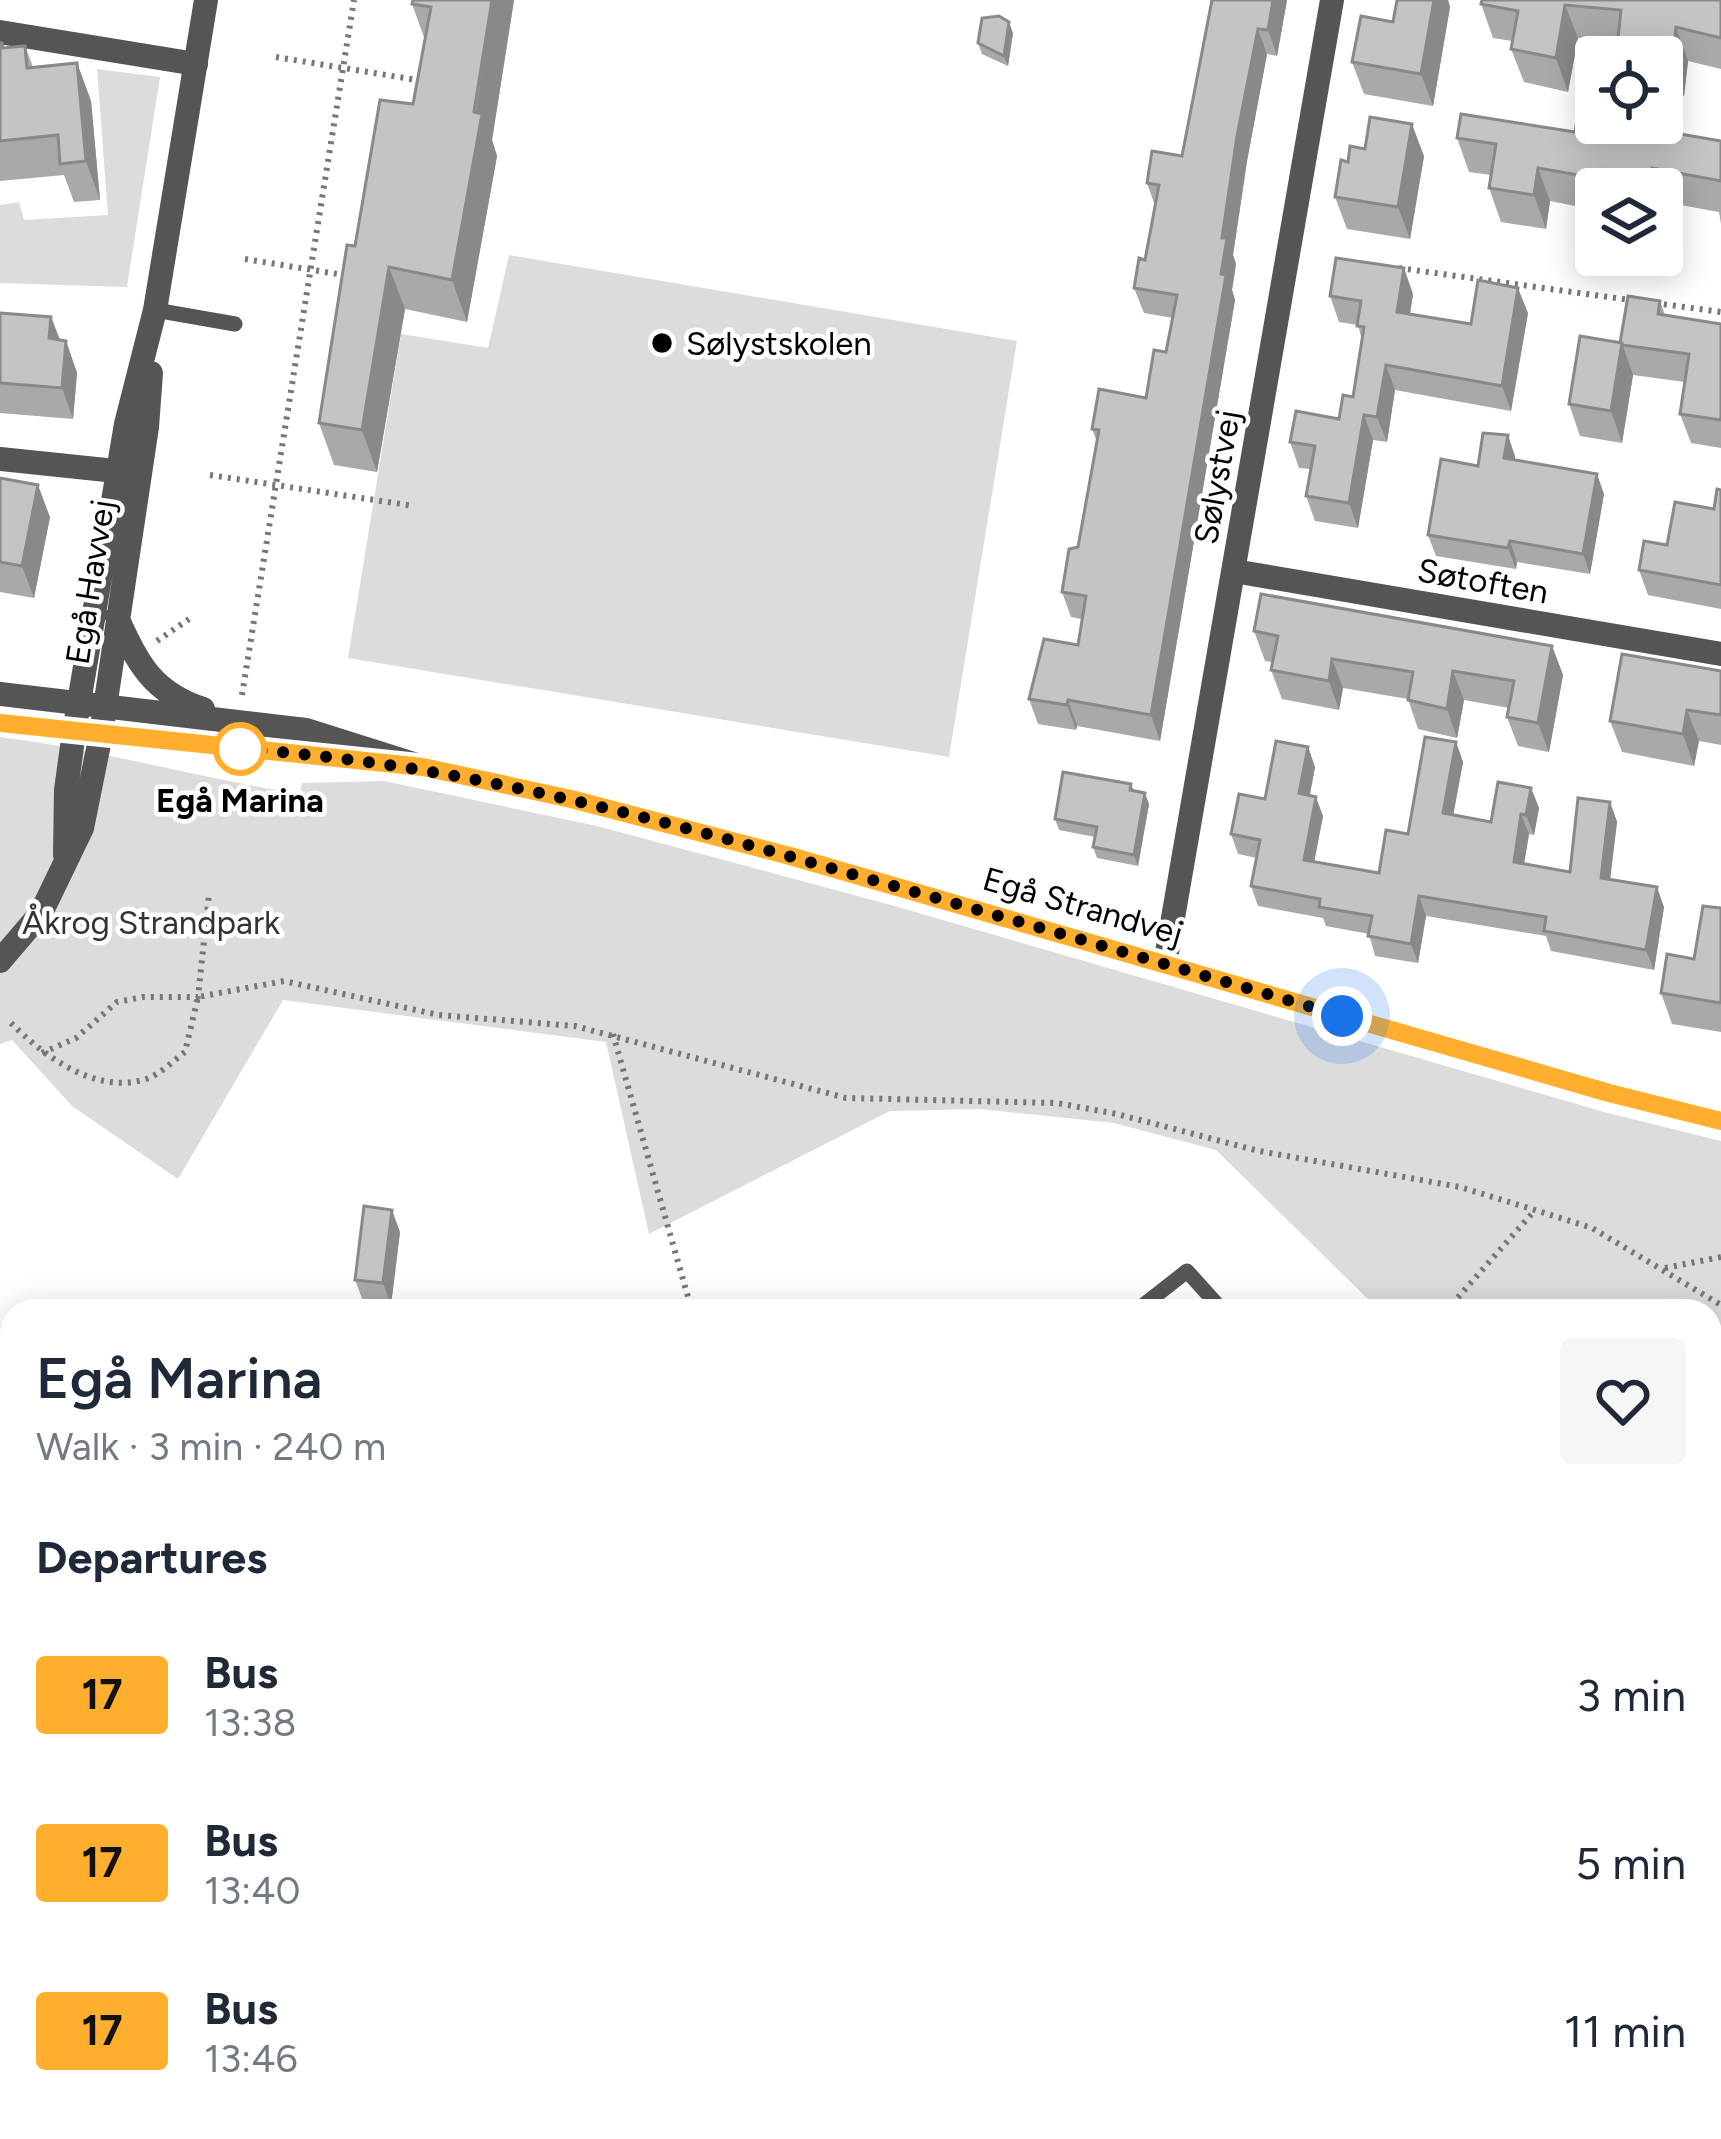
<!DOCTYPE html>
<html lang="en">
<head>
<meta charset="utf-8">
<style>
	body { margin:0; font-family:Figtree,sans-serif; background:#f6f6f7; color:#1f2937; height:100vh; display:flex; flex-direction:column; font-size:45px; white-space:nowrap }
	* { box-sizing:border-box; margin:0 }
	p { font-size:39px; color:#747a83 }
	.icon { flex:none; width:66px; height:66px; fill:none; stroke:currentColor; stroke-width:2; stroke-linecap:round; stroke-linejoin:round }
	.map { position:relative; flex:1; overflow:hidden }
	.drawer { position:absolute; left:0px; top:1299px; width:1722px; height:840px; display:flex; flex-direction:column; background:#fff; border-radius:36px 36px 0 0; box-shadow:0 6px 30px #0003 }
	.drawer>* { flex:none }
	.badge { padding:0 24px; border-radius:9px; font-size:42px; line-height:78px }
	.buttons { position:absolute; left:1575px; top:36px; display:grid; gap:24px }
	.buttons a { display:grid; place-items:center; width:108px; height:108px; border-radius:12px; background:#fff; box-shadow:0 6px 30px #0003; font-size:60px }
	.you { position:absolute; width:60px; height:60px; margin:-30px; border:9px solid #fff; border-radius:50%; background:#1a73e8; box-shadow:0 0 0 18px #1a73e833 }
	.map>.badge { position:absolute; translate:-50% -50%; box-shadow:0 0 0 6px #fff }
	h2 { padding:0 36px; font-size:45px; line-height:108px }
	.round { display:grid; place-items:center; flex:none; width:126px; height:126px; border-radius:12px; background:#f6f6f7 }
	.headline { display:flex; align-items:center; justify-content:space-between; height:204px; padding:0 36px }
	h1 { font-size:57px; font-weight:600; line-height:90px }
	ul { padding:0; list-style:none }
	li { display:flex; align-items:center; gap:36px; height:168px; padding:0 36px }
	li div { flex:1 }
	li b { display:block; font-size:45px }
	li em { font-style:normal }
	li .badge { min-width:132px; font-weight:700; text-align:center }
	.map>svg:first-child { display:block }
</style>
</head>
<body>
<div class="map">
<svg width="1721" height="2139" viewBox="0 0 1721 2139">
	<rect width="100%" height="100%" fill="#fff"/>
	<path fill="#dcdcdc" d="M97 69 160 77 127 287 0 283V205L19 202 24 220 108 215Z
		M509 255 1017 341 949 757 348 658 401 334 488 348Z
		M0 737C102 750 199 778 300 794L302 783 384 781 597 826 891 905 1604 1112 1721 1141V1895L1710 1908V1311H1380L1216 1150 1114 1123 980 1109 890 1111 649 1234 606 1042 283 1000 178 1179 72 1106 12 1040 0 1044Z"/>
	<path fill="#a3a3a3" d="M0 1711 12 1715V2127H1454L1441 2139H0Z
		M1721 1926V2139H1540L1551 2127H1710V1939Z"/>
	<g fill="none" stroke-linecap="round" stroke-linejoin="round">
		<path stroke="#777" stroke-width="6" stroke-dasharray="3 6" stroke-linecap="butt" d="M276 57 423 81
			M245 259 350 276
			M1399 268 1630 300
			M1655 303 1721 312
			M210 475 414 506
			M157 641 189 619
			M242 695 354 0
			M11 1023C44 1056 95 1095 146 1079 159 1075 173 1061 185 1052L198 997 284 981 439 1015 575 1026 846 1098 1057 1103 1117 1114 1259 1151 1460 1187 1535 1210 1592 1228 1721 1305
			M613 1034 692 1311
			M42 1053 76 1038 117 1002 143 997H198L209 894
			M1665 1268 1721 1257
			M1446 1311 1535 1210
			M0 1621 12 1596
			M0 1635 12 1642
			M0 1682 12 1687
			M691 2127 692 2139
			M923 2127 926 2139
			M1533 2127 1544 2139
			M10 2139 14 2127
			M246 2139 247 2127
			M469 2139 470 2127
			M1243 2139 1262 2127"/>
		<path stroke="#555" stroke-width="15" d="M155 310 235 324
			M1136 1311 1187 1271 1223 1311"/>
		<path stroke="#555" stroke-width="24" d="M0 32 196 64
			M0 459 135 473
			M1234 571 1721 654
			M65 855 66 790 74 732
			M0 961 41 913 82 828 101 734
			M1165 964 1332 0
			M0 1418 12 1425"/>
		<path stroke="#555" stroke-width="24" d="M117 617C137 663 153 693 203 709
			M0 694 306 730 423 767 602 806 790 856 1609 1093 1721 1121
			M0 723 373 762
			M74 732 126 424 155 310 206 0
			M101 734 147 427 151 373"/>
	</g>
	<path fill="#a9a9a9" d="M514 0 492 140 497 156 467 322 405 309 377 472 334 465 319 423 355 246 413 104 425 40 412 4Z
		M1212 0H1287L1277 56 1267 54 1247 161 1233 255 1236 264 1232 290 1235 300 1160 741 1077 726 1076 730 1038 724 1029 699 1078 645 1082 619 1071 617 1062 592 1078 547 1097 442 1092 429 1146 398 1166 352 1173 318 1144 313 1134 288 1145 260 1155 206 1147 183 1182 156Z
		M1397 0H1448L1450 7 1433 106 1364 94 1352 62 1393 22Z
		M1721 0V69L1688 61 1684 96 1662 94V57L1617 43 1578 38 1568 92 1524 82 1511 49 1512 41 1493 38 1481 4Z
		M1013 33 1008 66 982 54 978 43Z
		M0 43 4 48 25 46 33 67 77 63 91 101 100 200 74 202 64 175 0 181Z
		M1596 123H1634L1636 126 1721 141V224L1719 212 1664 202 1662 212V189H1596V255H1654L1650 276 1593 263 1581 229 1585 208 1550 201 1546 229 1501 222 1489 188 1491 175 1469 172 1457 138 1575 132Z
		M1365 149 1424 156 1410 239 1347 229 1335 197 1348 162Z
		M1413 294 1410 314 1471 324 1528 313 1511 411 1395 390 1387 442 1373 440 1358 528 1315 521 1306 496 1310 469 1299 468 1290 442 1339 419 1353 397 1362 340 1358 325 1339 322 1330 296Z
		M1660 301 1665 315 1721 324V448L1691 443 1680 414 1685 382 1633 375 1622 443 1580 436 1569 404Z
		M0 313 51 317 60 340 66 341 77 373 73 419 0 413Z
		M1515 456V460L1604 494 1590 574 1517 562 1516 569 1436 556 1428 535 1478 466Z
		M0 478 50 517 34 598 0 592Z
		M1721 490V609L1648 595 1639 570 1714 509Z
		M1254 631 1552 646 1563 675 1549 752 1518 746 1507 717 1509 708 1464 700 1457 738 1418 729 1408 699 1343 688 1339 710 1282 699 1271 670 1273 662 1265 661Z
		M1721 671V745L1699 741 1694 766 1622 752 1610 721Z
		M1456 742 1463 762 1453 815 1491 822 1531 788 1539 808 1534 835 1529 834 1524 864 1570 872 1610 802 1617 822 1610 879 1664 907 1654 970 1551 951 1546 936 1426 916 1418 963 1375 956 1369 934 1326 926 1323 918 1258 906 1251 886 1257 858 1238 854 1231 834 1265 799 1308 747 1315 767 1310 795 1323 816 1314 861 1379 873 1408 834Z
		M1131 784 1134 791 1149 804 1138 866 1097 858 1093 847 1095 837 1059 830 1055 819Z
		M1721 908V1032L1672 1024 1661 993 1694 959Z
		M400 1232 391 1305 363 1301 355 1280Z"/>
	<path fill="#898989" d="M492 0H514L492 140 497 156 467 322 452 280Z
		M1273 0H1287L1277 56 1268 30Z
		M1434 0H1448L1450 7 1433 106 1421 74Z
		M1565 5 1578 38 1568 92 1556 58Z
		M1009 22 1013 33 1008 66 1004 56Z
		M1676 27 1688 61 1684 96 1672 62Z
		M1258 29 1267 54 1247 161 1233 255 1236 264 1232 290 1235 300 1160 741 1151 715 1221 274 1222 238 1237 136Z
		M77 63 91 101 100 200 86 161Z
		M1412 124 1424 156 1410 239 1398 207Z
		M1538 168 1550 201 1546 229 1534 195Z
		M1652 168 1659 189H1648Z
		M1643 255H1654L1650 276Z
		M389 267 405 309 377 472 362 430Z
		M1404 268 1413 294 1406 337 1397 312Z
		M1518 288 1528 313 1511 411 1502 386Z
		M51 317 63 348 49 338Z
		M66 341 77 373 73 419 62 388Z
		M1622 343 1633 375 1622 443 1611 411Z
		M1386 365 1395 390 1387 442 1377 417Z
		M1364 415 1373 440 1358 528 1349 503Z
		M1508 435 1515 456 1512 479 1504 458Z
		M1597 474 1604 494 1590 574 1583 554Z
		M38 485 50 517 34 598 22 566Z
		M1510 541 1517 562 1516 569 1508 548Z
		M1552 646 1563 675 1549 752 1538 723Z
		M1332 659 1343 688 1339 710 1329 681Z
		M1453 671 1464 700 1457 738 1447 709Z
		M1068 700 1077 726 1076 730 1067 705Z
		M1687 710 1699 741 1694 766 1683 734Z
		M1456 742 1463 762 1450 833 1443 813Z
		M1308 747 1315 767 1306 813 1299 793Z
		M1531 788 1539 808 1534 835 1526 815Z
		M1145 793 1149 804 1138 866 1134 855Z
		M1316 797 1323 816 1311 879 1304 860Z
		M1610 802 1617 822 1608 897 1601 878Z
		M1521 814 1529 834 1521 882 1514 862Z
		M1657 887 1664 907 1654 970 1646 950Z
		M1419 896 1426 916 1418 963 1411 944Z
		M392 1210 400 1232 391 1305 383 1283Z
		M12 1468V1537L0 1558V1489Z"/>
	<path fill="#c4c4c4" stroke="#898989" stroke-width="3" d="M413 0H492L474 112 482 114 452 280 389 267 362 430 319 423 347 245 355 246 380 100 413 104 431 7 412 4Z
		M1212 0H1273L1268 30 1258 29 1237 136 1222 238H1227L1221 274 1226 275 1151 715 1068 700 1067 705 1029 699 1044 639 1078 645 1086 596 1062 592 1069 549 1078 547 1099 430 1092 429 1099 389 1146 398 1154 350 1166 352 1177 295 1134 288 1139 258 1145 260 1159 185 1147 183 1152 151 1182 156Z
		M1397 0H1434L1421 74 1352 62 1361 16 1393 22Z
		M1482 0H1721V38L1676 27 1672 62 1662 61V57H1616L1621 10 1565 5 1556 58 1511 49 1518 11 1481 4Z
		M999 16 1009 22 1004 56 978 43 982 18Z
		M0 43H2L3 48 25 46 27 68 77 63 86 161 60 164 58 135 0 141Z
		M1580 102 1596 105V123H1628V125L1721 141V181L1652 168 1648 189H1596V232L1581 229 1590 177 1538 168 1534 195 1489 188 1496 144 1457 138 1461 114 1575 132Z
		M1370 117 1412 124 1398 207 1335 197 1341 160 1348 162 1350 146 1365 149Z
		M1336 258 1404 268 1397 312 1471 324 1478 280 1518 288 1502 386 1386 365 1377 417 1364 415 1349 503 1306 496 1315 446 1290 442 1296 411 1339 419 1343 395 1353 397 1364 327 1357 326 1361 301 1330 296Z
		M1628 296 1660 301 1658 314 1721 324V420L1680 414 1689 354 1622 345 1620 343Z
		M0 313 51 317 49 338 66 341 62 388 0 383Z
		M1580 336 1622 343 1611 411 1569 404Z
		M1483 433 1508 435 1504 458 1597 474 1583 554 1510 541 1508 548 1428 535 1441 459 1478 466Z
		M0 478 38 485 22 566 0 562Z
		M1717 489 1721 490V585L1639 570 1644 541 1667 545 1675 502 1714 509Z
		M1261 594 1552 646 1538 723 1507 717 1514 681 1453 671 1447 709 1408 700 1413 672 1332 659 1329 681 1271 670 1278 636 1254 631Z
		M1622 654 1721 671V715L1687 710 1683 734 1610 721Z
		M1425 737 1456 742 1443 813 1491 822 1498 782 1531 788 1526 815 1521 814 1514 862 1570 872 1578 798 1610 802 1601 878 1657 887 1646 950 1544 931 1546 917 1419 896 1411 944 1368 936 1372 916 1319 907 1320 899 1251 886 1260 840 1231 834 1239 794 1265 799 1276 741 1308 747 1299 793 1316 797 1304 860 1379 873 1386 830 1408 834Z
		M1063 772 1131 784 1130 790 1145 793 1134 855 1093 847 1097 827 1055 819Z
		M1703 906 1721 908V1003L1661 993 1667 954 1694 959Z
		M364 1206 392 1210 383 1283 355 1280Z
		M0 1436 12 1443V1468L0 1489Z"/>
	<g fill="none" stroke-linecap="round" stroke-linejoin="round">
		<g stroke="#fff" stroke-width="27">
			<path id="line" d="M0 723 423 767 571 799 790 856 1609 1093 1721 1121"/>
		</g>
		<use href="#line" stroke="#ffae2d" stroke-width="18"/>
		<path stroke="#000" stroke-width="12" stroke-dasharray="0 21.6" d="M240 749C455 763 656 818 862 877 1022 922 1182 969 1342 1016"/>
	</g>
	<circle fill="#000" stroke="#fff" stroke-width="4.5" cx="662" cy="343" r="12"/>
	<circle fill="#fff" stroke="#ffae2d" stroke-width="6" cx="240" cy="749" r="24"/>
	<g text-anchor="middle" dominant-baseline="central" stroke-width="9" stroke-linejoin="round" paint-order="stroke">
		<g font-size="33" fill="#000" stroke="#fff" text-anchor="start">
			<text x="686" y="343">Sølystskolen</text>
		</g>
		<g font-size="33" fill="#000" stroke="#fff">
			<text transform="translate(1217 477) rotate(-80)">Sølystvej</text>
			<text transform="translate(1483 581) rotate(10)">Søtoften</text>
			<text transform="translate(90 582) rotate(-81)">Egå Havvej</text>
			<text transform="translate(1083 906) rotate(16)">Egå Strandvej</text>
		</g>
		<g font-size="33" font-weight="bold" fill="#000" stroke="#fff">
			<text x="240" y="800">Egå Marina</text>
		</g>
		<g font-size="33" fill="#333" stroke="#fff">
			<text x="151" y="922">Åkrog Strandpark</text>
		</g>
	</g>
</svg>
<div class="buttons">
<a><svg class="icon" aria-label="locate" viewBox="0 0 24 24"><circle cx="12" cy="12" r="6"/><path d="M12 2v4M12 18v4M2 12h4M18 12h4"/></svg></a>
<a><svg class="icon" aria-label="layers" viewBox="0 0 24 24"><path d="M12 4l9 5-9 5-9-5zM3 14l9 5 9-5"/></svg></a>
</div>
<div class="you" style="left:1342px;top:1016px"></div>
<section class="drawer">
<div class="headline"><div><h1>Egå Marina</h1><p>Walk · 3 min · 240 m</p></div><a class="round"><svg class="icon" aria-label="heart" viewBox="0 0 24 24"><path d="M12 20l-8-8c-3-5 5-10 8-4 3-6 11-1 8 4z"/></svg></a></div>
<h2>Departures</h2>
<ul>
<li><span class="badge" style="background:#ffae2d;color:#111">17</span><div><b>Bus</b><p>13:38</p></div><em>3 min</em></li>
<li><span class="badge" style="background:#ffae2d;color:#111">17</span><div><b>Bus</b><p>13:40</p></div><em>5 min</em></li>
<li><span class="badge" style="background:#ffae2d;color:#111">17</span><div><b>Bus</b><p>13:46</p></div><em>11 min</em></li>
</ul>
</section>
</div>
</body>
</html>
